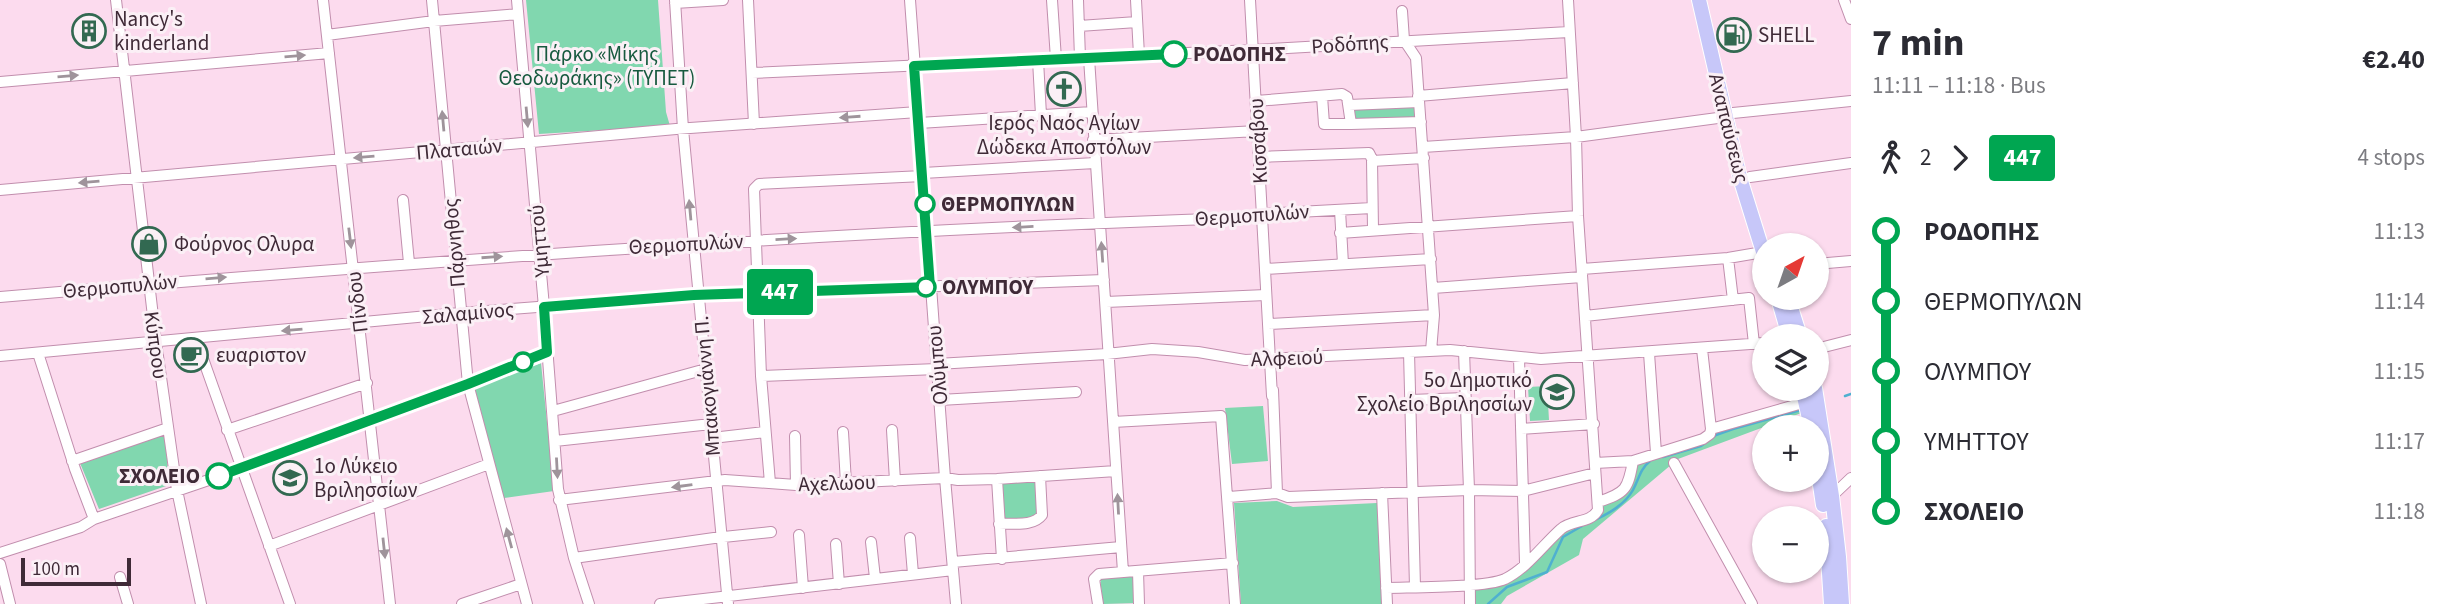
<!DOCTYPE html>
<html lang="en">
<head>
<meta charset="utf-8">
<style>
	body { margin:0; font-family:"Source Sans 3",sans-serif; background:#f2f2f3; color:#2b2b33; height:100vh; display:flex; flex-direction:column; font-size:26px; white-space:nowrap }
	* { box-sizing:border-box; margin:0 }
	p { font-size:23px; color:#7c7c81 }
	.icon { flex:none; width:38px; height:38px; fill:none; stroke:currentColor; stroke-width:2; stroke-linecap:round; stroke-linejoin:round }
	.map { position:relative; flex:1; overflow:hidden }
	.details { display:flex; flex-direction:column; background:#fff; width:595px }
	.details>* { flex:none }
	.badge { padding:0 14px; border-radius:5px; font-size:24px; line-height:46px }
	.needle { width:46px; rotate:40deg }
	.tools { position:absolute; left:1752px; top:233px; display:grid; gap:14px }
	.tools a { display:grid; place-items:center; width:77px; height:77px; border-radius:50%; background:#fff; box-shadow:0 2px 5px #0004; font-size:35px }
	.scale { position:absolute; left:21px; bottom:18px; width:110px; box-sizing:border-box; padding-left:7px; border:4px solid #3f2a37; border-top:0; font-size:19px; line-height:24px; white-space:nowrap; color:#3f2a37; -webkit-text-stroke:5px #fbf0f6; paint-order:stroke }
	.map>.badge { position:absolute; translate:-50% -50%; box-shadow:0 0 0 4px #fff }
	.legs { display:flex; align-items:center; gap:10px; height:77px; padding:0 21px; font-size:23px }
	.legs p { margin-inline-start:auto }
	.overview { display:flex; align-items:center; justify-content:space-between; height:119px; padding:0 21px }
	h1 { font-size:38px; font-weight:700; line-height:52px }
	ul { padding:0 21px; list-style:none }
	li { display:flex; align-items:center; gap:24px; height:70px; font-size:26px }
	li i { display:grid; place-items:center; width:10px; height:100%; margin:0 9px; background:currentColor }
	li i::after { content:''; width:18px; height:18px; margin:-9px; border:5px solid; border-radius:50%; background:#fff }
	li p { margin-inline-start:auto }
	li:first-child i { background:linear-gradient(#0000 50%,currentColor 0) }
	li:last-child i { background:linear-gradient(currentColor 50%,#0000 0) }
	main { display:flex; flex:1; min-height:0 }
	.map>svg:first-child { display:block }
</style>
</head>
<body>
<main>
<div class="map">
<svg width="1851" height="604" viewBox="0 0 1851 604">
	<rect width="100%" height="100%" fill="#fcdbee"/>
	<path fill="#81d7af" d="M526 0H658L666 112 670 126 539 134Z
		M1415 103 1418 117 1355 121 1352 110Z
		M541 363 554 491 504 498 474 388Z
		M1547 386 1549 420 1530 421 1528 387Z
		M1263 406 1268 461 1232 464 1225 408Z
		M1803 407 1804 412 1678 459 1583 539 1579 555 1507 596 1501 604H1470L1472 587 1497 584 1599 506 1616 499 1634 464 1712 432Z
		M165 433 169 485 99 509 80 463Z
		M1038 478 1040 517 1002 519 1001 479Z
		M1277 501 1293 507 1377 503 1382 604H1241L1234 503Z
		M1136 575 1138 603 1103 604 1100 578Z"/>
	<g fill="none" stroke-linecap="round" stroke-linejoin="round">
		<path stroke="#4fb0d0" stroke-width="2.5" d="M1845 396 1851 394
			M1663 457 1701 446 1716 435 1733 429 1801 410
			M1597 519C1611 512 1625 504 1633 490 1639 479 1640 469 1650 461
			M1488 604 1507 587 1547 572 1563 537 1582 526"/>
		<g stroke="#c18ead" stroke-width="12">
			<path id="minor" d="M116 0 156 342 177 490 201 604
				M323 0 390 604
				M432 0 468 384 527 604
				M517 0 544 307 558 489 574 558 589 604
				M675 0 683 129 728 604
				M748 0 754 124
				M910 0 945 478 956 604
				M1052 0 1056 59
				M1078 0 1080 58
				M1136 0 1139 55
				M1250 0 1272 396
				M1844 0 1851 19
				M675 3 723 0
				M1402 11 1404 40 1416 58 1434 315 1431 351
				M1079 26 1137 22
				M327 35 434 21 518 14
				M1089 58 1123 572
				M1038 60 1041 115
				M752 73 1253 50 1569 32
				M0 82 329 53
				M1322 96 1324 124H1351
				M1418 96 1573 83
				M1256 101 1342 94 1347 97 1351 124 1421 122
				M1349 105 1419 102
				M1733 113 1851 101
				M919 123 1092 112
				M1093 140 1257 131
				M1423 147 1576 137 1725 117
				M1259 157 1369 153 1372 159 1373 230
				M1372 161 1424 158
				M923 173 1095 163
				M1750 177 1851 163
				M0 190 676 129 918 112
				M403 200 409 263
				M1340 210 1343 264
				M1340 233 1578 216
				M1728 258 1733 300
				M1816 264 1851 261
				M1265 269 1431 259
				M1582 269 1728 258 1763 252
				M1433 288 1582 277
				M0 297C414 262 828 231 1244 218L1262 214 1372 208
				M1106 302 1266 295
				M1585 316 1749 298 1754 344
				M1268 324 1434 315
				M196 339 290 604
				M1702 349 1711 429
				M1816 349 1851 340
				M1464 351 1469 490 1470 604
				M1409 352 1415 587
				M38 353 75 469 94 519
				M1649 353 1656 453
				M0 356 460 313 694 295 1104 280
				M1519 358 1525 563
				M937 364 1107 354 1152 349 1198 352 1245 360 1450 350 1541 359 1764 343
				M761 376 937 369
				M1273 390 1277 493
				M940 400 1076 392
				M1410 400 1466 398
				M553 411 706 369
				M1113 422 1221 416 1235 604
				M1521 429 1594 424
				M227 430 367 383
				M892 430 895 481
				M843 432 846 483
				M795 436 796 485
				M712 438 765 432
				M555 441 711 424
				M72 461 168 428
				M1595 463 1633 461 1703 439 1710 434 1711 429 1806 402
				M1674 463 1752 604
				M997 479 1002 559
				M770 483 761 376 754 189 759 184 923 176
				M1382 493 1387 604
				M1832 496 1851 478
				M1229 497 1277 493 1288 497 1469 490 1523 491 1595 473
				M559 500 725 480 796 485 945 478 958 480 997 479 1116 471
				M1598 502C1626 493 1628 489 1633 461
				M999 524C1013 523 1033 527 1042 515L1040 476
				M799 535 803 588
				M910 538 913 574
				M871 542 875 578
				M836 544 839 584
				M269 546 489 464
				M0 553 81 527 94 519 241 469 547 352
				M574 558 714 538 771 532
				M953 562 1121 547
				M0 564 10 604
				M1138 571 1139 604
				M120 577 128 604
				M1386 588C1411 587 1485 588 1505 579 1527 568 1543 545 1561 529 1573 519 1590 524 1598 510L1578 216 1576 137 1568 0
				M462 604 521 584
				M660 604 953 570
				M1098 604 1094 579 1099 574 1233 563"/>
		</g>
		<g stroke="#fff" stroke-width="16">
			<path id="major" d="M1699 0 1740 178 1764 255
				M1778 298 1789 336
				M1788 298 1800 336
				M1802 388 1811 427
				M1815 388 1832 496 1839 557 1842 604
				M1816 458 1823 505
				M1826 526 1831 604"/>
		</g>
		<use href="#minor" stroke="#fff" stroke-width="10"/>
		<use href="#major" stroke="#c7c7f9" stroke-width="14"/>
	</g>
	<defs><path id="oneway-solid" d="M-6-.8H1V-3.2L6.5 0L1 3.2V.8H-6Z" transform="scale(1.75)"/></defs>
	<g fill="#9f949b">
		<use href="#oneway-solid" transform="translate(295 56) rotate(-5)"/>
		<use href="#oneway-solid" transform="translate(68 76) rotate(-5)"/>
		<use href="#oneway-solid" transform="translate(527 117) rotate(85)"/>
		<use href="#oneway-solid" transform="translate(850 117) rotate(176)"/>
		<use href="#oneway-solid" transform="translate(443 121) rotate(-95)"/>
		<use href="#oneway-solid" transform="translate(364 157) rotate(175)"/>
		<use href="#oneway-solid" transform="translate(89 182) rotate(175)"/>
		<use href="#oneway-solid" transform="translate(690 210) rotate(-95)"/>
		<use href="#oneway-solid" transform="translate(1023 227) rotate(177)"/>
		<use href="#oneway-solid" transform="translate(350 238) rotate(83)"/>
		<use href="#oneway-solid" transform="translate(786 239) rotate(-3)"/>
		<use href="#oneway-solid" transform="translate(1102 252) rotate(-94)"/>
		<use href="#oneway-solid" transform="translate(492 257) rotate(-4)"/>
		<use href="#oneway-solid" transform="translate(216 278) rotate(-5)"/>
		<use href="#oneway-solid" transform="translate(292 330) rotate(175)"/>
		<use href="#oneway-solid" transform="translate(557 468) rotate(87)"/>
		<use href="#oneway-solid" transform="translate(682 486) rotate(172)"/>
		<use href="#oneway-solid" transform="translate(1118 504) rotate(-93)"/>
		<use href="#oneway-solid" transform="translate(509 538) rotate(-105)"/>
		<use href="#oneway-solid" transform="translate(384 548) rotate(84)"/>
	</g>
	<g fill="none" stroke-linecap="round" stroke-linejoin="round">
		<g stroke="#fff" stroke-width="16">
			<path id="line-1" d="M219 476 468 384 547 352 544 307 694 295 930 287 914 66 1174 54"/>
		</g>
		<use href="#line-1" stroke="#00a651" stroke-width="10"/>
	</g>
	<defs>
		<g id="building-ring" transform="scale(1.75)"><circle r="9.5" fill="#fbf0f6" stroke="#326951" stroke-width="1.5"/><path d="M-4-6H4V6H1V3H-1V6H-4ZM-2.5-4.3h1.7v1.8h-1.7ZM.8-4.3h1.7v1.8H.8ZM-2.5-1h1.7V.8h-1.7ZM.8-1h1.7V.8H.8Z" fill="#326951"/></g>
		<g id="fuel-ring" transform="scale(1.75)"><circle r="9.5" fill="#fbf0f6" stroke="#326951" stroke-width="1.5"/><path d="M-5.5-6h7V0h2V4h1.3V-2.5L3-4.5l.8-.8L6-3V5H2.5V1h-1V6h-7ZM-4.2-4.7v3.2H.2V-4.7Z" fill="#326951"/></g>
		<g id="church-ring" transform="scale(1.75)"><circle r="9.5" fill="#fbf0f6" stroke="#326951" stroke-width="1.5"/><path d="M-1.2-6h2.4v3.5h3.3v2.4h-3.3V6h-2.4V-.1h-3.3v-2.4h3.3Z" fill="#326951"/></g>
		<g id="shop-ring" transform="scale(1.75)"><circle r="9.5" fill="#fbf0f6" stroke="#326951" stroke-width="1.5"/><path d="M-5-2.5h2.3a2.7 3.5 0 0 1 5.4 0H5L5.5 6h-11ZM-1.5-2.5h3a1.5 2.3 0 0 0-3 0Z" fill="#326951"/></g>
		<g id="cafe-ring" transform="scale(1.75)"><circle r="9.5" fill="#fbf0f6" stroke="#326951" stroke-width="1.5"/><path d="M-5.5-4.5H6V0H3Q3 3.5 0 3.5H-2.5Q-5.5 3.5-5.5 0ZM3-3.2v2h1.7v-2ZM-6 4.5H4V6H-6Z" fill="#326951"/></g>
		<g id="school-ring" transform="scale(1.75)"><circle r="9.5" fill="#fbf0f6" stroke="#326951" stroke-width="1.5"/><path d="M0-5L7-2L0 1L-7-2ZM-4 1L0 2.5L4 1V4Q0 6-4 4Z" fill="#326951"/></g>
	</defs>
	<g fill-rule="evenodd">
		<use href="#building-ring" x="89" y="31"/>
		<use href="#fuel-ring" x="1734" y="35"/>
		<use href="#church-ring" x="1064" y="89"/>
		<use href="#shop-ring" x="149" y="244"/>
		<use href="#cafe-ring" x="191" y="355"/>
		<use href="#school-ring" x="1557" y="392"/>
		<use href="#school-ring" x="290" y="478"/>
	</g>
	<g fill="#fff" stroke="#00a651" stroke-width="3.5">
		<circle cx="1174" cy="54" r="12"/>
		<circle cx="925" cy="204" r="9"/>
		<circle cx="926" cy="287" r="9"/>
		<circle cx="523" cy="362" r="9"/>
		<circle cx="219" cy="476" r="12"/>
	</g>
	<g text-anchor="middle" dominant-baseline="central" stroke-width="6" stroke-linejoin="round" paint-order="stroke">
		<g font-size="21" fill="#3f2a37" stroke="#fbf0f6" text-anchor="start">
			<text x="114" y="19">Nancy's<tspan x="114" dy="24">kinderland</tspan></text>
			<text x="1758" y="35">SHELL</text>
			<text x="1064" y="123" text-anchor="middle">Ιερός Ναός Αγίων<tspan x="1064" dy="24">Δώδεκα Αποστόλων</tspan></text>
			<text x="174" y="244">Φούρνος Ολυρα</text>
			<text x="216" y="355">ευαριστον</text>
			<text x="1532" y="380" text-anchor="end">5ο Δημοτικό<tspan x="1532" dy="24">Σχολείο Βριλησσίων</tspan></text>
			<text x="314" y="466">1o Λύκειο<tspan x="314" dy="24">Βριλησσίων</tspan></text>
		</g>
		<g font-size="21" fill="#3f2a37" stroke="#fbf0f6">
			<text transform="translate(1350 44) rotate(-4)">Ροδόπης</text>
			<text transform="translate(1729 128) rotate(76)">Αναπαύσεως</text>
			<text transform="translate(1258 141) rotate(-93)">Κισσάβου</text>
			<text transform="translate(459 149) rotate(-5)">Πλαταιών</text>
			<text transform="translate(1252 215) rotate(-4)">Θερμοπυλών</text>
			<text transform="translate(539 241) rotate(-95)">Υμηττού</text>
			<text transform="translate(454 243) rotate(-95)">Πάρνηθος</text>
			<text transform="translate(686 244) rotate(-3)">Θερμοπυλών</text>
			<text transform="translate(120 286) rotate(-5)">Θερμοπυλών</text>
			<text transform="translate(357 302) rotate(-97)">Πίνδου</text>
			<text transform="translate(468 313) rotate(-5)">Σαλαμίνος</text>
			<text transform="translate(156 345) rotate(82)">Κύπρου</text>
			<text transform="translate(1287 358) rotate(-2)">Αλφειού</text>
			<text transform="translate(937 365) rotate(-95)">Ολύμπου</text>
			<text transform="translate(707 386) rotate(-95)">Μπακογιάννη Π.</text>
			<text transform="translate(837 483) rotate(-2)">Αχελώου</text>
		</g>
		<g font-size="21" fill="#175a3f" stroke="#fbf0f6">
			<text x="597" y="54">Πάρκο «Μίκης<tspan x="597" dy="24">Θεοδωράκης» (ΤΥΠΕΤ)</tspan></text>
		</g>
		<g font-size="21" font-weight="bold" fill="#3f2a37" stroke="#fbf0f6" text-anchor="start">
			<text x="1193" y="54">ΡΟΔΟΠΗΣ</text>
			<text x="941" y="204">ΘΕΡΜΟΠΥΛΩΝ</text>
			<text x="942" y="287">ΟΛΥΜΠΟΥ</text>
			<text x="200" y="476" text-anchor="end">ΣΧΟΛΕΙΟ</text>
		</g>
	</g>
</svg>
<div class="tools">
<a><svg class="needle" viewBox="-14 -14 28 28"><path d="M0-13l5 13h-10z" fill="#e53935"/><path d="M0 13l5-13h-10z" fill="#7c7c81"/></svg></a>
<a><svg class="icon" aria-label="layers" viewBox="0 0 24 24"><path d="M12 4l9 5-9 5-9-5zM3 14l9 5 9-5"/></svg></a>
<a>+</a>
<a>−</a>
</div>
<div class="scale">100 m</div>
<b class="badge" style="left:780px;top:292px;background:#00a651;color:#fff">447</b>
</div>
<section class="details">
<div class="overview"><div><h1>7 min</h1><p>11:11 – 11:18 · Bus</p></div><b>€2.40</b></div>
<div class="legs"><svg class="icon" aria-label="walk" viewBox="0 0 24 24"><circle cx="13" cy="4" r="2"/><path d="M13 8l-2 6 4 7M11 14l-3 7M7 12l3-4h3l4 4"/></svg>2<svg class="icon" aria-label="forward" viewBox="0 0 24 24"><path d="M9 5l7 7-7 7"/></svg><b class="badge" style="background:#00a651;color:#fff">447</b><p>4 stops</p></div>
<ul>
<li><i style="color:#00a651"></i><b>ΡΟΔΟΠΗΣ</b><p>11:13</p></li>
<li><i style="color:#00a651"></i><span>ΘΕΡΜΟΠΥΛΩΝ</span><p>11:14</p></li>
<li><i style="color:#00a651"></i><span>ΟΛΥΜΠΟΥ</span><p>11:15</p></li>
<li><i style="color:#00a651"></i><span>ΥΜΗΤΤΟΥ</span><p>11:17</p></li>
<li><i style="color:#00a651"></i><b>ΣΧΟΛΕΙΟ</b><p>11:18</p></li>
</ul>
</section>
</main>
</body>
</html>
